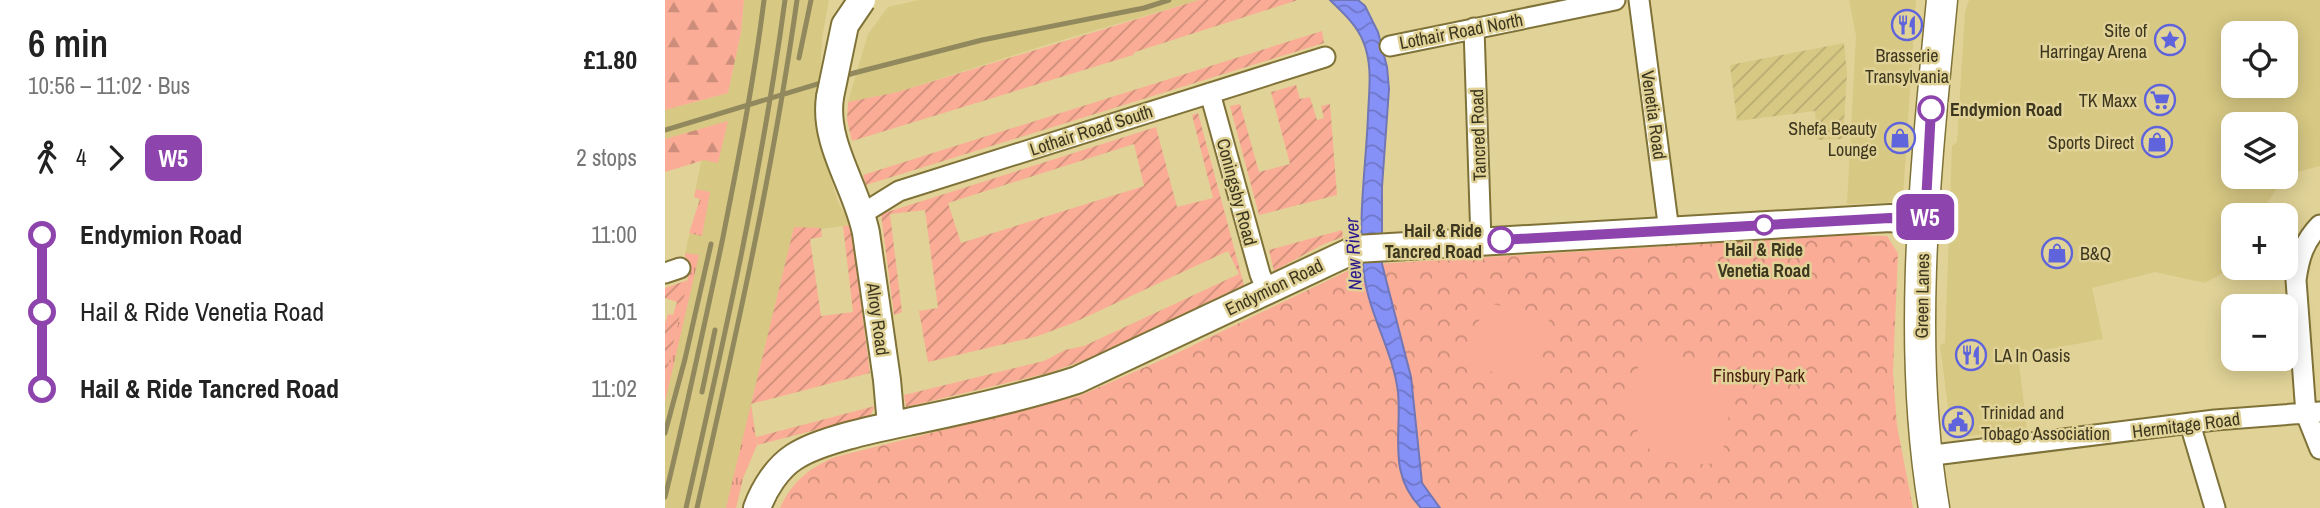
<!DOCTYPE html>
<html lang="en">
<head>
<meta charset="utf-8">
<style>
	body { margin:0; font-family:"Archivo Narrow",sans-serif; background:#f6f6f6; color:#222; height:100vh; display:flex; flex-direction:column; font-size:26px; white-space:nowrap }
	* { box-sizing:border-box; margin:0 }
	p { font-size:23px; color:#767676 }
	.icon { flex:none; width:38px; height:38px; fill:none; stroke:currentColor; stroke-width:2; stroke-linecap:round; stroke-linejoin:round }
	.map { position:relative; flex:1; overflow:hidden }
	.panel { display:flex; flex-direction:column; background:#fff; width:665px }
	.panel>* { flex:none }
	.badge { padding:0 14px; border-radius:10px; font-size:24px; line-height:46px }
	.buttons { position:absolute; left:1556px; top:21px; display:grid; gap:14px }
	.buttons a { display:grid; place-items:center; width:77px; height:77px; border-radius:14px; background:#fff; box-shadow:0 4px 18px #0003; font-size:35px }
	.map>.badge { position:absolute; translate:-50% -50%; box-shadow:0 0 0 4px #fff }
	.legs { display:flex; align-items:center; gap:10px; height:77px; padding:0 28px; font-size:23px }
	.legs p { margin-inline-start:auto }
	.head { display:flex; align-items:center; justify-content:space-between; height:119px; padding:0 28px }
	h1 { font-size:38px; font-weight:600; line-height:52px }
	ul { padding:0 28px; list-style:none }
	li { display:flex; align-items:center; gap:24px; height:77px; font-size:26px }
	li i { display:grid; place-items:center; width:10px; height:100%; margin:0 9px; background:currentColor }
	li i::after { content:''; width:18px; height:18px; margin:-9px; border:5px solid; border-radius:50%; background:#fff }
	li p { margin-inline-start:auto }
	li:first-child i { background:linear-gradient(#0000 50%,currentColor 0) }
	li:last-child i { background:linear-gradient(currentColor 50%,#0000 0) }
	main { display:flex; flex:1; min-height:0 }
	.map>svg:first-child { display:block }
</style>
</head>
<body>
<main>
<section class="panel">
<div class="head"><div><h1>6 min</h1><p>10:56 – 11:02 · Bus</p></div><b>£1.80</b></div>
<div class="legs"><svg class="icon" aria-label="walk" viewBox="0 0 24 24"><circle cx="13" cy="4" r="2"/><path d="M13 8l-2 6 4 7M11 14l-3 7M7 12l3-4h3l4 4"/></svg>4<svg class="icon" aria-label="forward" viewBox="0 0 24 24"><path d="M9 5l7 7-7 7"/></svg><b class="badge" style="background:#8e44ad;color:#fff">W5</b><p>2 stops</p></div>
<ul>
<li><i style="color:#8e44ad"></i><b>Endymion Road</b><p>11:00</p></li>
<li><i style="color:#8e44ad"></i><span>Hail &amp; Ride Venetia Road</span><p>11:01</p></li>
<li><i style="color:#8e44ad"></i><b>Hail &amp; Ride Tancred Road</b><p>11:02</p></li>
</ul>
</section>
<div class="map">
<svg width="1655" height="508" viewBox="0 0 1655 508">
	<defs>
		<pattern id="industrial-furrows" width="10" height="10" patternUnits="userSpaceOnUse" patternTransform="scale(1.75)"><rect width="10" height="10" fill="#d7c883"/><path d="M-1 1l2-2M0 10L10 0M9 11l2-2" fill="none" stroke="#b9ac71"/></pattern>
		<pattern id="grass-tufts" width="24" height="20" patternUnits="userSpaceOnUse" patternTransform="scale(1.75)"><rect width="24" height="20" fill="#fbac96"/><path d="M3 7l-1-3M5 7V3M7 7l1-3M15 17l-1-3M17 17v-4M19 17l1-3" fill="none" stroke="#cc8d7a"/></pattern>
		<pattern id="forest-firs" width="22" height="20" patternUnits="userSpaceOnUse" patternTransform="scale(1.75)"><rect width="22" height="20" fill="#fbac96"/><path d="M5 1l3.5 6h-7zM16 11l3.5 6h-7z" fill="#cc8d7a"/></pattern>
		<pattern id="park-crowns" width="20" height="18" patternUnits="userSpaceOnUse" patternTransform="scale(1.75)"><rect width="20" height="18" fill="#fbac96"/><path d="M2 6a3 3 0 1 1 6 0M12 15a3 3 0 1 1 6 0" fill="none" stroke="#cc8d7a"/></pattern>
		<pattern id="garden-furrows" width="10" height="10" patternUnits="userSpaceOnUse" patternTransform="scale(1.75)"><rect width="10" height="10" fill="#fbac96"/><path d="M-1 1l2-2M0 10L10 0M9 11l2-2" fill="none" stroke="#cc8d7a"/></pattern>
		<pattern id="water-waves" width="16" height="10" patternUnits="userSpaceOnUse" patternTransform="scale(1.75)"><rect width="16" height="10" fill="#8691f7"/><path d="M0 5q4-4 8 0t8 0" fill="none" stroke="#6f77c7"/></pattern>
	</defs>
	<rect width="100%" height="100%" fill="#e1d397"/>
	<path fill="#d7c883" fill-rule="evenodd" d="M79 0H164L157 38 152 133 173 202 186 225 147 230 129 228 86 404 92 445 78 478 71 508H0V379L23 280 20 255 22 243 35 199 29 197 36 162 62 122 0 139V110L63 93 76 32Z
		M254 0H534L390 42 233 92 183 102 203 34 223 7Z
		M1184 0H1251L1238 197 1233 202 1182 204 1191 36Z
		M1304 0H1655V166L1621 175 1620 124H1568V177H1619L1599 208 1580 207 1579 215H1568V267L1540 283 1490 272 1427 288 1438 339 1353 355 1362 429 1287 438 1275 345 1280 343 1287 146 1292 142 1300 12ZM1568 33H1620V86H1568Z"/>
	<path fill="url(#industrial-furrows)" d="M1179 43 1182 73 1178 139 1152 140 1150 111 1072 121 1065 65Z"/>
	<path fill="url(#grass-tufts)" d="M31 189 45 192 37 236 24 233 35 199 29 197Z
		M20 253 34 255 0 402V379L23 280Z
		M86 404 92 445 78 478 71 508H61Z"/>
	<path fill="url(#forest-firs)" d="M0 0H79L76 32 63 93 0 110Z
		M63 121 53 163 39 160 0 172V139Z"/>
	<path fill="url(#park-crowns)" d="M1184 235 1222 236 1233 253 1228 372 1232 426 1248 508H115C127 482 144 468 170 457L414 396 508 355 695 265Z"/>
	<path fill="url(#garden-furrows)" fill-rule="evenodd" d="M534 0H633L470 52 468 55 187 141 182 120 183 102 233 92Z
		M657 31 659 43 201 185 198 175Z
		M631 85 635 99 645 97 652 120 659 118 656 106 665 104 672 195 594 215 565 106 575 104 594 172 625 164 606 92Z
		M533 113 579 285 423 359 383 373 241 407 239 395 379 361 400 350 419 346 574 274 563 251 408 323 373 336 263 362 254 311 273 308 260 210 225 214 237 312 229 315 216 214 491 127 512 207 548 198 527 115ZM469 144 479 186 296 243 283 203Z
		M186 225 205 373 86 404 129 227 156 228 157 237 145 239 156 316 188 312 178 226Z
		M677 230 678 237 659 244 609 271 604 250Z
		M23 280 0 379V323L3 314 8 315 12 302 0 298V288Z
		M210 406 205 416 92 445 91 437Z"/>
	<path fill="#fbac96" d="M818 302 885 316 871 381 804 367Z
		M984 347 1071 372 1056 463C1039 464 1019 466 1001 461 979 454 961 414 965 392 967 376 977 361 984 347Z"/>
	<path fill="url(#water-waves)" stroke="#7076b6" stroke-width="2" d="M665 0H693L700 6 713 32 722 67 724 89 717 187V264L746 377 757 483 775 508H756C722 473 737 435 733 392 728 351 704 315 699 274 692 221 701 168 703 115 704 91 708 64 698 41 691 24 678 13 665 0Z"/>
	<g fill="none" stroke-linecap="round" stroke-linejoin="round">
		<g stroke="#7f7238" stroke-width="23">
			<path id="minor" d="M974 0 1004 231
				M809 28 816 241
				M725 46 950 0
				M545 93 595 274 602 291
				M197 214 234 191 660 57
				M1655 225C1639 241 1634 258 1631 280L1641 414 1655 449
				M0 273 15 268
				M1525 424 1550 508
				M1261 456 1550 420 1655 412"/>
		</g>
		<g stroke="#7f7238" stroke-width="30">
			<path id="secondary" d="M165 97C158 144 192 187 201 233L222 380 226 425
				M92 508C99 489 112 468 129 457 156 439 219 427 252 420 305 409 360 397 412 380L691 249 1225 218 1260 222"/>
		</g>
		<g stroke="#7f7238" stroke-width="33">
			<path id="primary" d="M1269 508C1241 341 1261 168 1277 0"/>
		</g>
		<use href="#minor" stroke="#fff" stroke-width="19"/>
		<use href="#secondary" stroke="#fff" stroke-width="26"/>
		<use href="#primary" stroke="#fff" stroke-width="30"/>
		<path stroke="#92885d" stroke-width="5" d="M134 58 146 0
			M0 130 189 73 317 40 479 8 504 0
			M37 392 50 330
			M0 433 20 359 46 244
			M0 497C21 412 39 327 57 242 73 161 89 81 99 0
			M21 508C59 340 97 171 120 0
			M32 508C70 340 108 171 132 0"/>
		<g stroke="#7f7238" stroke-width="30" stroke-linecap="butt">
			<path id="secondary-bridge" d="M165 97 180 25 197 0"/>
		</g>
		<use href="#secondary-bridge" stroke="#fff" stroke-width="26"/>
	</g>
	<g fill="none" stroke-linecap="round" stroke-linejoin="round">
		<g stroke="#fff" stroke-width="16">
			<path id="line-1" d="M836 240 1225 218 1260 222 1266 109"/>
		</g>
		<use href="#line-1" stroke="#8e44ad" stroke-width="10"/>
	</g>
	<defs>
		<g id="restaurant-ring" transform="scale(1.575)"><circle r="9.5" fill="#e1d397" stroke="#5f64dc" stroke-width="1.5"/><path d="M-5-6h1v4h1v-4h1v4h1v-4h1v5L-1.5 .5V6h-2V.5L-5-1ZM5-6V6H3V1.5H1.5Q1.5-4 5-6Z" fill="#5f64dc"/></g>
		<g id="sight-ring" transform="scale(1.575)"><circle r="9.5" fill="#e1d397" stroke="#5f64dc" stroke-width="1.5"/><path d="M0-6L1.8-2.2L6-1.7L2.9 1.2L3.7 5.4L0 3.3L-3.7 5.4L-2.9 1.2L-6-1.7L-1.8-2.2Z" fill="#5f64dc"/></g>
		<g id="supermarket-ring" transform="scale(1.575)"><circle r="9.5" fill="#e1d397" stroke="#5f64dc" stroke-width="1.5"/><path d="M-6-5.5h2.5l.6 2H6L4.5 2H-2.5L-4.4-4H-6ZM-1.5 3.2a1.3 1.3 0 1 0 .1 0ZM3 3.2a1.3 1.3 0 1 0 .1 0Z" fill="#5f64dc"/></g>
		<g id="shop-ring" transform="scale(1.575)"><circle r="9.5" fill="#e1d397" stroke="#5f64dc" stroke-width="1.5"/><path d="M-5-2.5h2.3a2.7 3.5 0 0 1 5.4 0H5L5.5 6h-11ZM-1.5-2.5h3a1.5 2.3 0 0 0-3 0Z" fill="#5f64dc"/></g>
		<g id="civic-ring" transform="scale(1.575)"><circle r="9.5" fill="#e1d397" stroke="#5f64dc" stroke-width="1.5"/><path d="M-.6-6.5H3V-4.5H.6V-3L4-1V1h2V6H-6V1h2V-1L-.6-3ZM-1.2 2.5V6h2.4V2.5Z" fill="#5f64dc"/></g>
	</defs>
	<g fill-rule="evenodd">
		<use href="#restaurant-ring" x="1242" y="25"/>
		<use href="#sight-ring" x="1505" y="40"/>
		<use href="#supermarket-ring" x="1495" y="100"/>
		<use href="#shop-ring" x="1235" y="138"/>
		<use href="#shop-ring" x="1492" y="142"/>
		<use href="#shop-ring" x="1392" y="253"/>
		<use href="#restaurant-ring" x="1306" y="355"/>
		<use href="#civic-ring" x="1293" y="422"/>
	</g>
	<g fill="#fff" stroke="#8e44ad" stroke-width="3.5">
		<circle cx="1266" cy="109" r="12"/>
		<circle cx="1099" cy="225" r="9"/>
		<circle cx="836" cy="240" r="12"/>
	</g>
	<g text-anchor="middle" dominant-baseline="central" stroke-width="5" stroke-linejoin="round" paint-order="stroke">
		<g font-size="18" fill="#3d371f" stroke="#e1d397" text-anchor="end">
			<text x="1482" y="30">Site of<tspan x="1482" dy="21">Harringay Arena</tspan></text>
			<text x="1242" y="55" text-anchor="middle">Brasserie<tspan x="1242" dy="21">Transylvania</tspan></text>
			<text x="1472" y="100">TK Maxx</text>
			<text x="1212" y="128">Shefa Beauty<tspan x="1212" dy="21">Lounge</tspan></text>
			<text x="1469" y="142">Sports Direct</text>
			<text x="1415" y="253" text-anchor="start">B&amp;Q</text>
			<text x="1329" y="355" text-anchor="start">LA In Oasis</text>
			<text x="1316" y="412" text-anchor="start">Trinidad and<tspan x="1316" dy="21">Tobago Association</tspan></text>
		</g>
		<g font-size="18" fill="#3d371f" stroke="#e1d397">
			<text transform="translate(796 31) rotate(-11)">Lothair Road North</text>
			<text transform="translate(989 115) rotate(82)">Venetia Road</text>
			<text transform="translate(426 130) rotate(-18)">Lothair Road South</text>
			<text transform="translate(813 135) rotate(-92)">Tancred Road</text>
			<text transform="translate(572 192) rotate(75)">Coningsby Road</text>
			<text transform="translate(609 287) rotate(-26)">Endymion Road</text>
			<text transform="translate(1257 296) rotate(-89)">Green Lanes</text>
			<text transform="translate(213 319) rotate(82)">Alroy Road</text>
			<text transform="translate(1521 425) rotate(-7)">Hermitage Road</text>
		</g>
		<g font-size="18" font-weight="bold" fill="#3d371f" stroke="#e1d397" text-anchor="start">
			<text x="1285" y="109">Endymion Road</text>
			<text x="817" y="230" text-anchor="end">Hail &amp; Ride<tspan x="817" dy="21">Tancred Road</tspan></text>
			<text x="1099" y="249" text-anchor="middle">Hail &amp; Ride<tspan x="1099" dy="21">Venetia Road</tspan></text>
		</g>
		<g font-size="18" fill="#481b0e" stroke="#e1d397">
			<text x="1094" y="375">Finsbury Park</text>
		</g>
		<g font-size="19" font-style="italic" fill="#29188f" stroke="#e1d397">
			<text transform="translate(688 254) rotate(-93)">New River</text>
		</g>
	</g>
</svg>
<div class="buttons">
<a><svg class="icon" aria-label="locate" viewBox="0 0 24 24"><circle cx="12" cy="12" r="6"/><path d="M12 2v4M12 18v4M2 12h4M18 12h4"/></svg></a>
<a><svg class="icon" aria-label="layers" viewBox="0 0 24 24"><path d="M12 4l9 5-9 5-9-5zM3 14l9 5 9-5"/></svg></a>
<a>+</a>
<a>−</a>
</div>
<b class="badge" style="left:1260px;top:217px;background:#8e44ad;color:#fff">W5</b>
</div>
</main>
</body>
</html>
